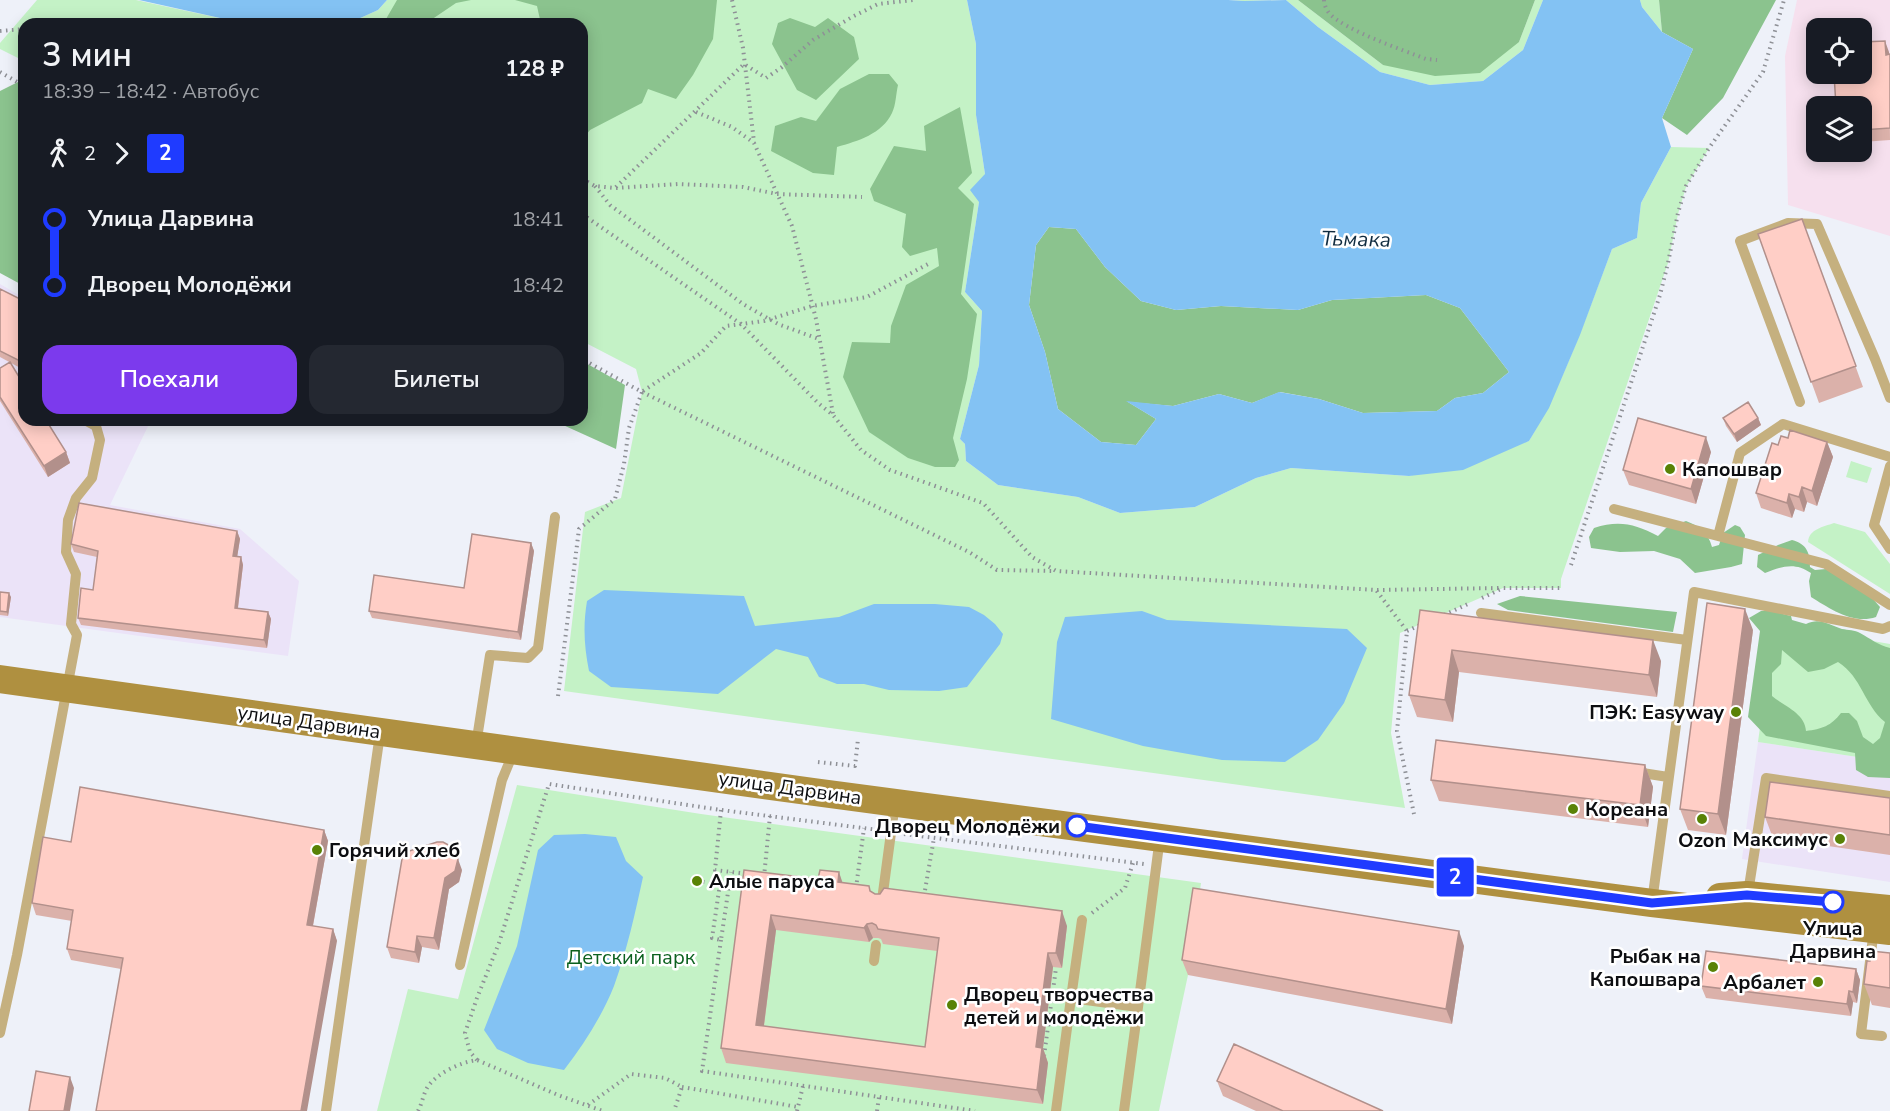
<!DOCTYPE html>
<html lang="ru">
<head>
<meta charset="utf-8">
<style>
	body { margin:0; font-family:"Nunito Sans",sans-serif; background:#242831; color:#f1f3f6; height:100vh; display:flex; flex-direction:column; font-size:22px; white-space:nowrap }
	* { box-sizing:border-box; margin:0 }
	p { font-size:20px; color:#9ea1a6 }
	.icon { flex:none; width:33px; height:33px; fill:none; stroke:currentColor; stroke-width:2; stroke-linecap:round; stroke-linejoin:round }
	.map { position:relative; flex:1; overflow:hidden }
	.side { position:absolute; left:18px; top:18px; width:570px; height:408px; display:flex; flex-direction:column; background:#171b24; border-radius:18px; box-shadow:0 3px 15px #0003 }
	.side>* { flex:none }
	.badge { padding:0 12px; border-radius:4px; font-size:21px; line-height:39px }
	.tools { position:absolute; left:1806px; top:18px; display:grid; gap:12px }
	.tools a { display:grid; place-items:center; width:66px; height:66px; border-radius:12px; background:#171b24; box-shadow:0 3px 15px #0003; font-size:30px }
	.map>.badge { position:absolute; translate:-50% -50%; box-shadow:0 0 0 3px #fff }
	.legs { display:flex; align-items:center; gap:9px; height:66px; padding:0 24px; font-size:20px }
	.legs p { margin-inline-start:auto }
	.summary { display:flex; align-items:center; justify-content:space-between; height:102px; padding:0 24px }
	h1 { font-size:33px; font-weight:600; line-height:45px }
	.button { display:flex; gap:12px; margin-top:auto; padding:12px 24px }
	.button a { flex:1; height:69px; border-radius:18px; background:#7c3aed; color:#fff; font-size:24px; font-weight:600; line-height:69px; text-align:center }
	.button a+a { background:#242831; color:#f1f3f6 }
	ul { padding:0 24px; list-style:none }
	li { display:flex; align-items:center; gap:21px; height:66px; font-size:22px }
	li i { display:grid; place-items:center; width:9px; height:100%; margin:0 8px; background:currentColor }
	li i::after { content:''; width:15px; height:15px; margin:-8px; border:4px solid; border-radius:50%; background:#171b24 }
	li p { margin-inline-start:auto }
	li:first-child i { background:linear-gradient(#0000 50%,currentColor 0) }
	li:last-child i { background:linear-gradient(currentColor 50%,#0000 0) }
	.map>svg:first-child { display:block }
</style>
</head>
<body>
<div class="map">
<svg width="1890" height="1111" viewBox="0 0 1890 1111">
	<rect width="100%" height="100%" fill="#eef1f9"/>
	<path fill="#ebe3f8" d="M0 284 24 298V420H151L110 505 240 529 299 581 288 656 0 617Z
		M1890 727V882L1742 859 1758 742 1884 761Z"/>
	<path fill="#f6e0ee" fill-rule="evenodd" d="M1797 0H1890V236L1788 205 1785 56ZM1816 28H1862V74H1816ZM1816 106H1862V152H1816Z"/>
	<path fill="#c4f2c6" d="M37 0H136L247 24H24V61L0 49V43Z
		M387 0H967L976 44V115L985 174 979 202 965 292 982 311 979 365 960 439 965 444 966 461 998 485 1078 497 1120 513 1195 507 1256 478 1291 468 1409 476 1529 441C1565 381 1587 314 1612 249L1637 238 1641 203 1671 147 1709 148 1686 187 1678 214 1668 263 1561 579V588H1503L1400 633 1391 733 1405 808 564 691 585 512 621 498 642 392 636 369 582 341V24H347L378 10Z
		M1228 0H1298L1383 65 1519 42 1535 0H1543L1523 50 1483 81 1430 85 1380 72 1318 27 1286 0 1244 1Z
		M1640 0H1659L1662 32 1642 7Z
		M1851 461 1872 468 1867 483 1846 477Z
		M1834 523 1865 532 1890 564V594L1808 542C1809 529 1823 527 1834 523Z
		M1774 624 1890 644V727L1884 761 1758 742Z
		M517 785 701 814 1201 883 1188 975 1159 1111H377L408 989 458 999Z"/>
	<path fill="#8bc38e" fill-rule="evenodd" d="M397 0H471L456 3 425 24H393L386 19Z
		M515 0H717L713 39 693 75 676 99 648 89 642 103 590 130 582 140V24H541L537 6Z
		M1298 0H1535L1519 42 1480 73 1435 76 1383 65Z
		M1659 0H1776L1723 98 1687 135 1662 118 1693 49 1662 32Z
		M790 18 815 27 828 18 854 37 859 59 816 100 797 90 772 44 778 23Z
		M869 74H889L898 85C896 93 896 105 892 113 882 134 858 141 837 147L834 175 813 173 771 151 775 126 801 117 816 121 840 89Z
		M24 79V286L0 273V91Z
		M960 107 972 173 958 188 974 204 961 294 977 314 967 379 953 438 959 460 955 467H935L908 458 869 432 843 377 852 342 890 343 891 326 906 285 939 266 937 248 910 256 902 247 906 214 874 201 870 189 894 146 926 151 924 126Z
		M1049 227 1076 229 1105 267 1141 301 1176 310 1221 306 1298 310 1332 300 1426 295 1460 308 1509 372 1483 393 1455 398 1437 411 1363 413 1319 399 1280 392 1252 403 1219 394 1173 406 1128 402 1156 419 1136 445 1101 442 1058 409 1045 352 1029 305 1036 245Z
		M582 361 625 385 616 449 552 420H582Z
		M1686 521C1699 526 1708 532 1712 547L1719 545 1723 533 1735 525 1740 527 1745 535 1742 564 1731 567 1695 573 1680 559 1654 551 1620 552 1591 548 1589 537 1594 528C1619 520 1635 524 1658 536L1666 528Z
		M1792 540C1807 544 1810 553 1810 567L1815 570 1826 569 1873 599 1880 607 1876 617C1853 625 1829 608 1811 597L1809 581 1811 573C1795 562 1783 566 1765 573L1757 567 1758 555 1778 545Z
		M1520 596 1677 612 1673 632 1508 610 1497 604Z
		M1761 611H1771L1791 616 1792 620 1806 624C1820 617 1829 625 1842 629 1848 630 1855 630 1860 633 1871 639 1878 645 1890 648V778L1868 777 1856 770 1855 753 1766 736 1748 717 1760 631 1749 618ZM1782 650 1808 672 1824 669 1838 662C1862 677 1864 705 1885 722L1880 738 1873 744 1863 737 1857 721 1849 713H1841C1831 726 1822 729 1806 731 1805 713 1784 706 1772 696V673L1781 664Z"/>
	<path fill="#83c2f3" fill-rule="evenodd" d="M139 0H387L378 10 347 24H247Z
		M967 0H1228L1244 1 1286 0 1318 27 1380 72 1430 85 1483 81 1523 50 1543 0H1640L1642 7 1662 32 1693 49 1662 118 1671 147 1641 203 1637 238 1612 249 1580 335 1549 408 1529 441 1463 470 1409 476 1291 468 1256 478 1195 507 1120 513 1078 497 998 485 966 461 965 444 960 439 979 365 982 311 965 292 979 202 970 190 985 174 976 115V44ZM1049 227 1076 229 1105 267 1141 301 1176 310 1221 306 1298 310 1332 300 1426 295 1460 308 1509 372 1483 393 1455 398 1437 411 1363 413 1319 399 1279 392 1252 403 1219 394 1173 406 1126 401 1156 419 1136 445 1101 442 1058 409 1045 352 1029 305 1036 245Z
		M604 590 744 596 755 626 839 617 874 604H935L969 607 984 615 995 624 1003 634 1000 644 967 687 939 691 889 690 864 684H837L819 677 808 657 776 649 718 694 611 687 589 671C584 646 583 625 587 601Z
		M1142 611 1167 620 1347 629 1367 648 1344 703 1318 740 1285 762 1222 760 1143 746 1051 719 1057 642 1065 617Z
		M585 834 616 837 626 861 643 877C635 914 627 950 614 986 602 1016 584 1044 564 1070L528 1063 497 1049 484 1030 517 946 538 850 554 835Z"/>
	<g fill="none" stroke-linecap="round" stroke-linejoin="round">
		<path stroke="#8e9096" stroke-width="4" stroke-dasharray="1.5 4.5" stroke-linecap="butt" d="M732 0 743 48 754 142
			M1324 0C1324 4 1326 9 1329 13 1344 30 1403 50 1426 59L1437 60
			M66 24H126
			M0 31 24 29
			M0 72 24 86
			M696 112 732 127 754 143 792 226 816 319 833 414
			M582 179 595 186 615 188 744 64 766 78 782 67 813 40 852 17 878 4 913 0
			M595 186 610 205 743 304 778 324 819 339
			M616 188 678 184 743 187 777 194 862 197
			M582 214 741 324 818 403 833 415 861 450 890 470 983 503 1032 557 1056 571 1376 590 1407 631 1397 731 1414 814
			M643 391 701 353 726 326 764 321 812 306 867 297 928 264
			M642 392 969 552 997 570 1055 571
			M1571 565 1660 295 1668 263 1678 213 1686 186 1709 148 1763 72 1784 0
			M1377 590 1499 588
			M1482 598 1503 588H1561
			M1444 615 1470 603
			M1407 631 1420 625
			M558 696 579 529 615 499 624 464 629 428 642 392 582 359
			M818 762 855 766 858 739
			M721 810 715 870 748 874
			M904 834 1144 864
			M764 877 770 816
			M720 884 712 938 721 940 731 872
			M856 888 864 828
			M924 896 934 838
			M1092 913 1125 888 1133 863
			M721 940 702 1071 975 1111
			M1044 1056 1056 968
			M477 1060 470 1052 465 1033 477 998 499 943 549 784 721 810 879 830
			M682 1087 798 1107
			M588 1105 631 1074 665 1078 682 1087 674 1111
			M418 1111C422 1104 423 1095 427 1088 436 1073 461 1062 477 1060L558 1095 603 1111
			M797 1111 803 1086
			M877 1111 879 1097"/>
		<path stroke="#c5b07f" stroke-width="10" d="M1800 402 1740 241 1788 223 1817 224 1875 359 1890 398
			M1890 466 1874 525 1890 549
			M1614 509 1826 564 1890 605
			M1718 536 1740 453 1783 424 1890 457
			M1481 613 1687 640
			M476 745 490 655 528 658 538 648 555 517
			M1636 772 1668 777
			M1748 893 1766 778 1890 796
			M882 900 895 803
			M1652 902 1694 592 1883 629 1890 626
			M1874 929 1861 1034 1882 1036
			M874 961 876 945
			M460 965 502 780 514 751
			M1071 998 1082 920
			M0 1033 17 955 77 635 71 624 76 574 66 552 68 520 76 498 92 478 100 440 96 426 85 420
			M326 1111 380 734
			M1056 1111 1071 998 1138 1007 1160 837
			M1124 1111 1138 1007"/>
		<path stroke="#af9040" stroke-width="28" d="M0 679 814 792 1652 903 1890 931
			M1720 897 1747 895 1890 909"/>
		<path stroke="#8e9096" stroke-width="4" stroke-dasharray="1.5 4.5" stroke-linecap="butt" d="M697 881 747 888"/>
	</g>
	<path fill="#dbb1aa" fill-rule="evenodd" d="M1889 52 1890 140 1862 142V106Z
		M1802 219 1863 387 1819 403 1758 234Z
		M0 289 24 301V370L0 357Z
		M0 368 66 452 70 463 48 477 0 401Z
		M1723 418H1758L1761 425 1737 442 1726 426Z
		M1788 438 1827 442 1833 457 1817 506 1807 502 1804 512 1795 509 1792 518 1761 508 1756 493 1778 445Z
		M1711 452 1696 504 1629 485 1623 470Z
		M237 531 240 539 237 557H241L243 565 238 608 268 612 271 619 267 648 81 625 78 618 93 590 97 557 74 552 71 544Z
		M531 543 534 551 521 640 372 618 369 611 464 588Z
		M0 592 11 597 8 616 0 615Z
		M1420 610 1661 661 1657 697 1459 672 1453 722 1417 717 1409 695Z
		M1753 630 1726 835 1688 830 1680 809Z
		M1645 765 1653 787 1648 827 1439 801 1431 780Z
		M1890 798V855L1773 838 1765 817Z
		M324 830 328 841 313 926 333 929 337 941 121 969 71 960 67 949 72 921 36 915 32 903 71 842Z
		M462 870 459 882 449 889 439 950 422 947 419 963 391 958 387 947Z
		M744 870 843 883 871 891 875 894 1067 926 1062 968 1053 967 1043 1048 1048 1063 1043 1104 726 1063 721 1048ZM776 930 869 942 873 938H878L881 939 883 944 937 951 925 1047 764 1026Z
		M1464 946 1452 1024 1188 975 1182 960Z
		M1890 953V1008L1872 1005 1864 984Z
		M1856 969 1860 980 1857 1003 1853 1002 1851 1016 1706 998 1701 986Z
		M1217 1081 1383 1111H1256L1223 1096Z"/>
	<path fill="#b2908b" d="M1885 41 1889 52 1890 65 1886 55Z
		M1758 418 1761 425 1737 442 1734 434Z
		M1706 437 1711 452 1696 504 1691 489Z
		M1827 442 1833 457 1817 506 1812 491Z
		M66 452 70 463 48 477 44 466Z
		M1802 487 1807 502 1804 512 1799 497Z
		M1789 494 1795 509 1792 518 1787 503Z
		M237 531 240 539 236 564 233 556Z
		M531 543 534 551 521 640 518 632Z
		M241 557 243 565 237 615 235 608Z
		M9 593 11 597 8 616 7 612Z
		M1745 609 1753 630 1726 835 1718 814Z
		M268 612 271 619 267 648 264 640Z
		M1653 640 1661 661 1657 697 1649 675Z
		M1452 650 1459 672 1453 722 1445 700Z
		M1645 765 1653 787 1648 827 1640 805Z
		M324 830 328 841 311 936 307 925Z
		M458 859 462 870 459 882 449 889 439 950 434 938 445 878Z
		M839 872 844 887 838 882Z
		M1062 911 1067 926 1062 968 1056 953Z
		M771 915 776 930 762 1040 756 1025Z
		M867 924 873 938 869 942 864 928Z
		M333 929 337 941 307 1111H301Z
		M1459 931 1464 946 1452 1024 1446 1009Z
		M417 936 422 947 419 963 415 952Z
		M1048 953 1053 967 1043 1048 1048 1063 1043 1104 1037 1090 1036 1047Z
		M1856 969 1860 980 1857 1003 1853 992Z
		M1849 991 1853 1002 1851 1016 1847 1004Z
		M70 1077 74 1088 70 1111H64Z"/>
	<path fill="#ffcec6" stroke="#b2908b" stroke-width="1.5" fill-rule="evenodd" d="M1885 41 1886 55 1890 54V128L1862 130V106H1836L1834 74H1862V42Z
		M1802 219 1856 366 1811 382 1758 234Z
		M0 289 24 301V363L0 351Z
		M10 362 24 385V420H46L66 452 44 466 0 397V368Z
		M1748 402 1758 418 1734 434 1723 418Z
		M1638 418 1706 437 1691 489 1623 470Z
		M1790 430 1827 442 1812 491 1802 487 1799 497 1789 494 1787 503 1756 493 1772 443 1778 445 1781 436 1788 438Z
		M79 503 237 531 233 556 241 557 235 608 268 612 264 640 78 618 81 588 93 590 98 551 71 544Z
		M472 534 531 543 518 632 369 611 374 575 464 588Z
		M0 592 9 593 7 612 0 611Z
		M1707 603 1745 609 1718 814 1680 809Z
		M1420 610 1653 640 1649 675 1452 650 1445 700 1409 695Z
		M1436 740 1645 765 1640 805 1431 780Z
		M1770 782 1890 798V835L1765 817Z
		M80 787 324 830 307 925 333 929 301 1111H96L123 958 67 949 73 910 32 903 43 837 71 842Z
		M437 842H443L454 848 458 859 455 871 445 878 434 938 417 936 415 952 387 947 403 853Z
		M744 870 818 879 820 870 839 872 838 882 869 886 870 891 875 894H880L884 888 1062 911 1056 953H1048L1036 1047 1042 1048 1037 1090 721 1048ZM771 915 864 928 867 924 872 923 876 925 878 929 939 938 925 1047 756 1025Z
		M1193 888 1459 931 1446 1009 1182 960Z
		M1706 951 1856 969 1853 992 1849 991 1847 1004 1701 986Z
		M1871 951 1890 953V988L1864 984 1867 961H1870Z
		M1234 1044 1383 1111H1283L1217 1081Z
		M36 1071 70 1077 64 1111H29Z"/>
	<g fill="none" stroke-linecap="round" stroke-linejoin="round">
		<g stroke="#fff" stroke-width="14">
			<path id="line-1" d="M1077 826 1652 903 1747 895 1833 902"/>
		</g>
		<use href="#line-1" stroke="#1f3bff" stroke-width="9"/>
	</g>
	<g fill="#598206" stroke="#fff" stroke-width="2">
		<circle cx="1670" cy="469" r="6"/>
		<circle cx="1736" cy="712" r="6"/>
		<circle cx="1573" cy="809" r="6"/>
		<circle cx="1702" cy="819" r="6"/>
		<circle cx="1840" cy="839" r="6"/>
		<circle cx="317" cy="850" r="6"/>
		<circle cx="697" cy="881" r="6"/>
		<circle cx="1713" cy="967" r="6"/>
		<circle cx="1818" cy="982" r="6"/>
		<circle cx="952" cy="1005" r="6"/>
	</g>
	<g fill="#fff" stroke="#1f3bff" stroke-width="3">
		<circle cx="1077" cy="826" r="10"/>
		<circle cx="1833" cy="902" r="10"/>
	</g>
	<g text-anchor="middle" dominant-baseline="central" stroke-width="5" stroke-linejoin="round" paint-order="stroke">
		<g font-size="20" font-weight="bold" fill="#0d0e11" stroke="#fff" text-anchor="start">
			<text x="1682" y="469">Капошвар</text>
			<text x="1724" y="712" text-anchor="end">ПЭК: Easyway</text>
			<text x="1585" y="809">Кореана</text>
			<text x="1828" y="839" text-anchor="end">Максимус</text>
			<text x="1702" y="840" text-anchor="middle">Ozon</text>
			<text x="329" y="850">Горячий хлеб</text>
			<text x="709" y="881">Алые паруса</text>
			<text x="1701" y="956" text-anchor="end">Рыбак на<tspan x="1701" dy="23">Капошвара</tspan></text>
			<text x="1806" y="982" text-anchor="end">Арбалет</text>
			<text x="964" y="994">Дворец творчества<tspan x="964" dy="23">детей и молодёжи</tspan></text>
		</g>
		<g font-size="20" fill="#0d0e11" stroke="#fff">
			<text transform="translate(309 722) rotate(8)">улица Дарвина</text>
			<text transform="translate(790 788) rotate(8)">улица Дарвина</text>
		</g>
		<g font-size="20" font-weight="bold" fill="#0d0e11" stroke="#fff" text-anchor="end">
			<text x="1060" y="826">Дворец Молодёжи</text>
			<text x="1833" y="928" text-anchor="middle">Улица<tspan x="1833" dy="23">Дарвина</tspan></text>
		</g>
		<g font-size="20" fill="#0c611f" stroke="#fff">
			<text x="631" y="957">Детский парк</text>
		</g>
		<g font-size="21" font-style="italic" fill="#102c40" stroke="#fff">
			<text transform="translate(1356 239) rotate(1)">Тьмака</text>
		</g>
	</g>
</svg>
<div class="tools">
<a><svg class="icon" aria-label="locate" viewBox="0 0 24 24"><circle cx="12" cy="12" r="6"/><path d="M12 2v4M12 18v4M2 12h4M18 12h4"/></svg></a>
<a><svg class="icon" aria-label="layers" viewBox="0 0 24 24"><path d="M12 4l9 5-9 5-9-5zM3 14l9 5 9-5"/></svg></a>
</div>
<b class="badge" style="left:1455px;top:877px;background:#1f3bff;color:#fff">2</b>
<section class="side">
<div class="summary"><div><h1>3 мин</h1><p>18:39 – 18:42 · Автобус</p></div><b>128 ₽</b></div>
<div class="legs"><svg class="icon" aria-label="walk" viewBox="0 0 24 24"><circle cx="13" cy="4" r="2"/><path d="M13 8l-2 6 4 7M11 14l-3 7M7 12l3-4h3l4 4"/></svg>2<svg class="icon" aria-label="forward" viewBox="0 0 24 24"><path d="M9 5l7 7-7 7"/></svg><b class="badge" style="background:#1f3bff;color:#fff">2</b></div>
<ul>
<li><i style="color:#1f3bff"></i><b>Улица Дарвина</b><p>18:41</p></li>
<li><i style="color:#1f3bff"></i><b>Дворец Молодёжи</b><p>18:42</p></li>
</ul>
<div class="button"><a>Поехали</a><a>Билеты</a></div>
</section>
</div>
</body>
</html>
